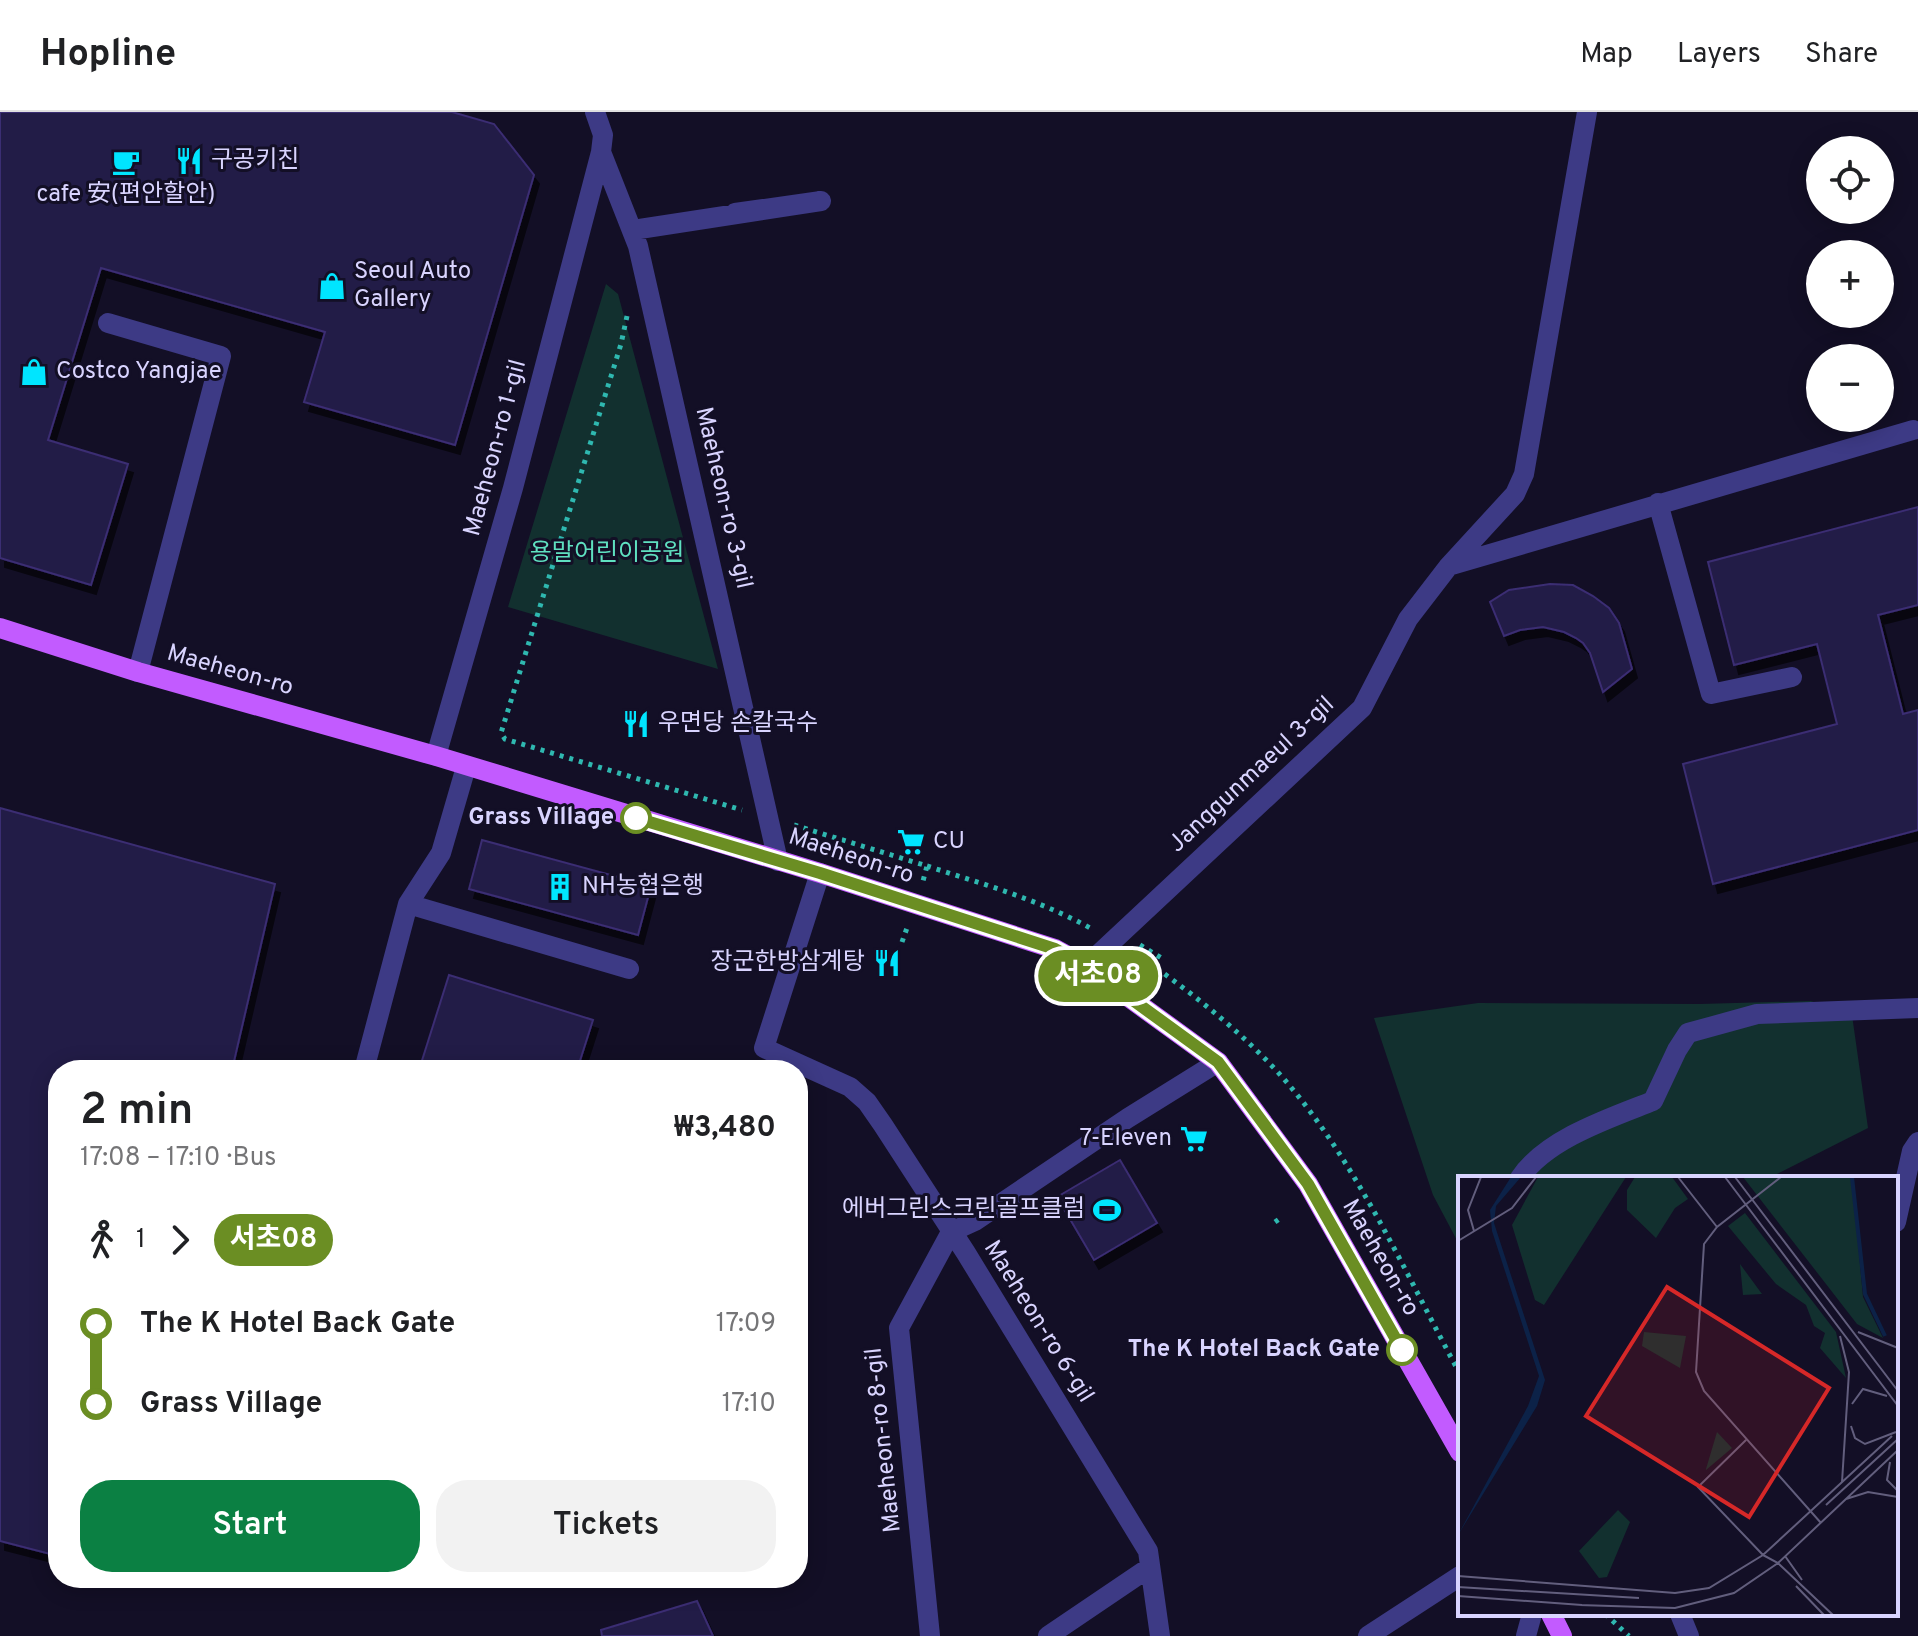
<!DOCTYPE html>
<html lang="en">
<head>
<meta charset="utf-8">
<style>
	body { margin:0; font-family:Overpass,"Noto Sans KR",sans-serif; background:#f2f2f2; color:#202124; height:100vh; display:flex; flex-direction:column; font-size:30px; white-space:nowrap }
	* { box-sizing:border-box; margin:0 }
	p { font-size:26px; color:#757577 }
	.icon { flex:none; width:44px; height:44px; fill:none; stroke:currentColor; stroke-width:2; stroke-linecap:round; stroke-linejoin:round }
	.map { position:relative; flex:1; overflow:hidden }
	.panel { position:absolute; left:48px; top:948px; width:760px; height:528px; display:flex; flex-direction:column; background:#fff; border-radius:32px; box-shadow:0 4px 20px #0003 }
	.panel>* { flex:none }
	.badge { padding:0 16px; border-radius:26px; font-size:28px; line-height:52px }
	.controls { position:absolute; left:1806px; top:24px; display:grid; gap:16px }
	.controls a { display:grid; place-items:center; width:88px; height:88px; border-radius:50%; background:#fff; box-shadow:0 4px 20px #0003; font-size:40px }
	.map>.badge { position:absolute; translate:-50% -50%; box-shadow:0 0 0 4px #fff }
	.legs { display:flex; align-items:center; gap:12px; height:88px; padding:0 32px; font-size:26px }
	.legs p { margin-inline-start:auto }
	.headline { display:flex; align-items:center; justify-content:space-between; height:136px; padding:0 32px }
	h1 { font-size:44px; font-weight:600; line-height:60px }
	.action { display:flex; gap:16px; margin-top:auto; padding:16px 32px }
	.action a { flex:1; height:92px; border-radius:32px; background:#0b8043; color:#fff; font-size:32px; font-weight:600; line-height:92px; text-align:center }
	.action a+a { background:#f2f2f2; color:#202124 }
	ul { padding:0 32px; list-style:none }
	li { display:flex; align-items:center; gap:28px; height:80px; font-size:30px }
	li i { display:grid; place-items:center; width:12px; height:100%; margin:0 10px; background:currentColor }
	li i::after { content:''; width:20px; height:20px; margin:-10px; border:6px solid; border-radius:50%; background:#fff }
	li p { margin-inline-start:auto }
	li:first-child i { background:linear-gradient(#0000 50%,currentColor 0) }
	li:last-child i { background:linear-gradient(currentColor 50%,#0000 0) }
	header { display:flex; align-items:center; gap:48px; box-sizing:border-box; height:112px; padding:0 40px; background:#fff; border-bottom:2px solid #e0e0e0 }
	header strong { font-size:38px }
	nav { display:flex; gap:44px; margin-inline-start:auto; font-size:28px }
	.map>svg:first-child { display:block }
</style>
</head>
<body>
<header>
<strong>Hopline</strong>
<nav><a>Map</a><a>Layers</a><a>Share</a></nav>
</header>
<div class="map">
<svg width="1918" height="1524" viewBox="0 0 1918 1524">
	<defs>
		<filter id="shadow"><feDropShadow dx="5" dy="9" stdDeviation="0" flood-color="#0009"/></filter>
	</defs>
	<rect width="100%" height="100%" fill="#130f26"/>
	<path fill="#12302f" d="M606 172 618 182 718 557 508 495Z
		M1811 889 1852 903 1868 1016 1769 1066H1460V1134L1433 1083 1374 906 1478 891 1700 892Z"/>
	<path fill="#241b47" stroke="#3b2d73" stroke-width="2" filter="url(#shadow)" d="M0 0H452L494 12 534 63 455 333 304 290 325 220 101 156 48 328 128 352 91 473 0 446Z
		M1918 395V493L1878 503 1903 602 1918 598V718L1713 772 1683 652 1837 612 1817 532 1734 553 1708 450Z
		M1550 472 1573 473 1593 484 1609 496 1619 511 1632 557 1603 580 1590 541 1583 531 1576 526 1564 520 1543 515 1520 518 1504 524 1490 490 1509 478Z
		M0 696 275 772 232 958H58V1444L0 1429Z
		M482 728 651 774 638 823 469 777Z
		M449 863 593 908 577 958H419Z
		M1120 1048 1157 1111 1094 1148 1057 1085Z
		M697 1489 713 1524H602L601 1518Z"/>
	<g fill="none" stroke-linecap="round" stroke-linejoin="round">
		<path stroke="#2fb8b0" stroke-width="5" stroke-dasharray="4 6" stroke-linecap="butt" d="M627 204 621 232 501 621 505 627 742 698
			M794 713 927 754 923 769
			M927 754C983 772 1040 788 1092 817
			M902 830 908 813
			M1140 833 1163 847
			M1132 839C1183 874 1231 911 1273 955 1352 1039 1405 1161 1460 1262
			M1275 1110 1282 1105
			M1605 1502 1629 1524"/>
		<path stroke="#3d3a85" stroke-width="20" d="M601 40 638 134 778 749
			M633 118 821 89 735 101
			M108 211 221 244 138 560
			M1658 391 1711 582 1792 565
			M1452 453 1913 318
			M436 644 513 376 601 40 603 23 595 0
			M820 761 764 936 850 975 867 990 883 1013 966 1141 1148 1439 1160 1524
			M408 792 629 857
			M1086 854 1362 596 1408 507 1448 455 1515 382 1524 362 1587 0
			M364 958 408 792 441 741 466 655
			M1520 1066C1546 1027 1610 1006 1653 989L1677 938 1688 921 1757 902 1918 896
			M1896 1110 1912 1039 1918 1030
			M1680 1502 1689 1524
			M930 1524 899 1216 951 1120 975 1109 1128 1006 1218 950
			M1048 1524 1150 1455
			M1368 1524 1460 1464
			M1526 1524 1532 1502"/>
		<path stroke="#c25bff" stroke-width="20" d="M0 516 138 560 436 644 820 761 1055 837 1086 854 1218 950 1308 1072 1460 1340
			M1551 1502 1562 1524"/>
	</g>
	<g fill="none" stroke-linecap="round" stroke-linejoin="round">
		<g stroke="#fff" stroke-width="18">
			<path id="line-1" d="M636 706 820 761 1055 837 1086 854 1218 950 1308 1072 1402 1238"/>
		</g>
		<use href="#line-1" stroke="#6b8e23" stroke-width="12"/>
	</g>
	<defs>
		<g id="restaurant-bare" transform="scale(2.16)"><path d="M-5-6h1v4h1v-4h1v4h1v-4h1v5L-1.5 .5V6h-2V.5L-5-1ZM5-6V6H3V1.5H1.5Q1.5-4 5-6Z" fill="#00e5ff" stroke="#130f26" stroke-width="2.5" paint-order="stroke"/></g>
		<g id="cafe-bare" transform="scale(2.16)"><path d="M-5.5-4.5H6V0H3Q3 3.5 0 3.5H-2.5Q-5.5 3.5-5.5 0ZM3-3.2v2h1.7v-2ZM-6 4.5H4V6H-6Z" fill="#00e5ff" stroke="#130f26" stroke-width="2.5" paint-order="stroke"/></g>
		<g id="shop-bare" transform="scale(2.16)"><path d="M-5-2.5h2.3a2.7 3.5 0 0 1 5.4 0H5L5.5 6h-11ZM-1.5-2.5h3a1.5 2.3 0 0 0-3 0Z" fill="#00e5ff" stroke="#130f26" stroke-width="2.5" paint-order="stroke"/></g>
		<g id="supermarket-bare" transform="scale(2.16)"><path d="M-6-5.5h2.5l.6 2H6L4.5 2H-2.5L-4.4-4H-6ZM-1.5 3.2a1.3 1.3 0 1 0 .1 0ZM3 3.2a1.3 1.3 0 1 0 .1 0Z" fill="#00e5ff" stroke="#130f26" stroke-width="2.5" paint-order="stroke"/></g>
		<g id="building-bare" transform="scale(2.16)"><path d="M-4-6H4V6H1V3H-1V6H-4ZM-2.5-4.3h1.7v1.8h-1.7ZM.8-4.3h1.7v1.8H.8ZM-2.5-1h1.7V.8h-1.7ZM.8-1h1.7V.8H.8Z" fill="#00e5ff" stroke="#130f26" stroke-width="2.5" paint-order="stroke"/></g>
		<g id="stadium-bare" transform="scale(2.16)"><path d="M0-5a6.5 5 0 1 0 0 10a6.5 5 0 1 0 0-10ZM-3.5-1.8h7v3.6h-7Z" fill="#00e5ff" stroke="#130f26" stroke-width="2.5" paint-order="stroke"/></g>
	</defs>
	<g fill-rule="evenodd">
		<use href="#restaurant-bare" x="189" y="49"/>
		<use href="#cafe-bare" x="126" y="50"/>
		<use href="#shop-bare" x="332" y="174"/>
		<use href="#shop-bare" x="34" y="260"/>
		<use href="#restaurant-bare" x="636" y="612"/>
		<use href="#supermarket-bare" x="911" y="730"/>
		<use href="#building-bare" x="560" y="775"/>
		<use href="#restaurant-bare" x="887" y="851"/>
		<use href="#supermarket-bare" x="1194" y="1027"/>
		<use href="#stadium-bare" x="1107" y="1098"/>
	</g>
	<g fill="#fff" stroke="#6b8e23" stroke-width="4">
		<circle cx="636" cy="706" r="14"/>
		<circle cx="1402" cy="1238" r="14"/>
	</g>
	<g text-anchor="middle" dominant-baseline="central" stroke-width="6" stroke-linejoin="round" paint-order="stroke">
		<g font-size="24" fill="#d9d4ff" stroke="#130f26" text-anchor="start">
			<text x="211" y="49">구공키친</text>
			<text x="126" y="83" text-anchor="middle">cafe 安(편안할안)</text>
			<text x="354" y="160">Seoul Auto<tspan x="354" dy="28">Gallery</tspan></text>
			<text x="56" y="260">Costco Yangjae</text>
			<text x="658" y="612">우면당 손칼국수</text>
			<text x="933" y="730">CU</text>
			<text x="582" y="775">NH농협은행</text>
			<text x="865" y="851" text-anchor="end">장군한방삼계탕</text>
			<text x="1172" y="1027" text-anchor="end">7-Eleven</text>
			<text x="1085" y="1098" text-anchor="end">에버그린스크린골프클럼</text>
		</g>
		<g font-size="24" fill="#d9d4ff" stroke="#130f26">
			<text transform="translate(496 336) rotate(-75)">Maeheon-ro 1-gil</text>
			<text transform="translate(723 386) rotate(77)">Maeheon-ro 3-gil</text>
			<text transform="translate(230 559) rotate(16)">Maeheon-ro</text>
			<text transform="translate(1252 663) rotate(-43)">Janggunmaeul 3-gil</text>
			<text transform="translate(851 745) rotate(18)">Maeheon-ro</text>
			<text transform="translate(1380 1146) rotate(60)">Maeheon-ro</text>
			<text transform="translate(1038 1210) rotate(58)">Maeheon-ro 6-gil</text>
			<text transform="translate(884 1328) rotate(-96)">Maeheon-ro 8-gil</text>
		</g>
		<g font-size="24" fill="#5fe0c0" stroke="#130f26">
			<text x="607" y="442">용말어린이공원</text>
		</g>
		<g font-size="24" font-weight="bold" fill="#d9d4ff" stroke="#130f26" text-anchor="end">
			<text x="614" y="706">Grass Village</text>
			<text x="1380" y="1238">The K Hotel Back Gate</text>
		</g>
	</g>
	<g transform="translate(1458 1064)">
		<rect width="440" height="440" fill="#130f26"/>
		<path d="M80 1H168L86 129 77 124 54 49ZM177 1H214L230 23 217 32 198 62 169 34V14ZM285 1H394L405 121 425 162 399 148ZM287 37 378 156 388 202 362 172 367 157 356 150 348 129 318 108 270 50ZM282 88 304 118 285 119ZM186 156 228 160 222 192 184 170ZM259 256 274 272 248 294V293ZM160 334 172 346 149 401 141 402 121 375Z" fill="#12302f"/>
		<path d="M53 1H63L38 30 36 47 87 204 79 230 0 359 70 230 81 200 34 55 32 34Z" fill="#0c2248"/>
		<path fill="none" stroke="#0c2248" stroke-width="4" d="M394 1 407 118 427 160"/>
		<path fill="none" stroke="#625e7d" stroke-width="2" d="M220 1 259 51M267 1 440 230M277 1 440 215M323 1 259 51 246 68 238 196 246 215 363 347M16 55 10 34 23 1M0 65 54 32 78 1M400 156 440 172M382 160 391 196 384 306M440 210V184M394 228 405 213 429 220M393 250 397 262 407 268 438 256M288 264 240 311 305 379M432 286 429 304 440 315M388 323 410 316 440 321M368 329 440 263M305 379 320 387 375 439M327 380 344 404M0 400 217 417 251 412 305 379 434 260M338 410 366 439M0 411 181 422M0 420 124 429M121 429 217 432 276 417 320 387 440 274"/>
		<path fill="#d62828" fill-opacity="0.15" stroke="#d62828" stroke-width="4" d="M209 111 371 212 291 341 128 240Z"/>
		<rect width="440" height="440" fill="none" stroke="#d9d4ff" stroke-width="4"/>
	</g>
</svg>
<div class="controls">
<a><svg class="icon" aria-label="locate" viewBox="0 0 24 24"><circle cx="12" cy="12" r="6"/><path d="M12 2v4M12 18v4M2 12h4M18 12h4"/></svg></a>
<a>+</a>
<a>−</a>
</div>
<b class="badge" style="left:1098px;top:864px;background:#6b8e23;color:#fff">서초08</b>
<section class="panel">
<div class="headline"><div><h1>2 min</h1><p>17:08 – 17:10 · Bus</p></div><b>₩3,480</b></div>
<div class="legs"><svg class="icon" aria-label="walk" viewBox="0 0 24 24"><circle cx="13" cy="4" r="2"/><path d="M13 8l-2 6 4 7M11 14l-3 7M7 12l3-4h3l4 4"/></svg>1<svg class="icon" aria-label="forward" viewBox="0 0 24 24"><path d="M9 5l7 7-7 7"/></svg><b class="badge" style="background:#6b8e23;color:#fff">서초08</b></div>
<ul>
<li><i style="color:#6b8e23"></i><b>The K Hotel Back Gate</b><p>17:09</p></li>
<li><i style="color:#6b8e23"></i><b>Grass Village</b><p>17:10</p></li>
</ul>
<div class="action"><a>Start</a><a>Tickets</a></div>
</section>
</div>
</body>
</html>
